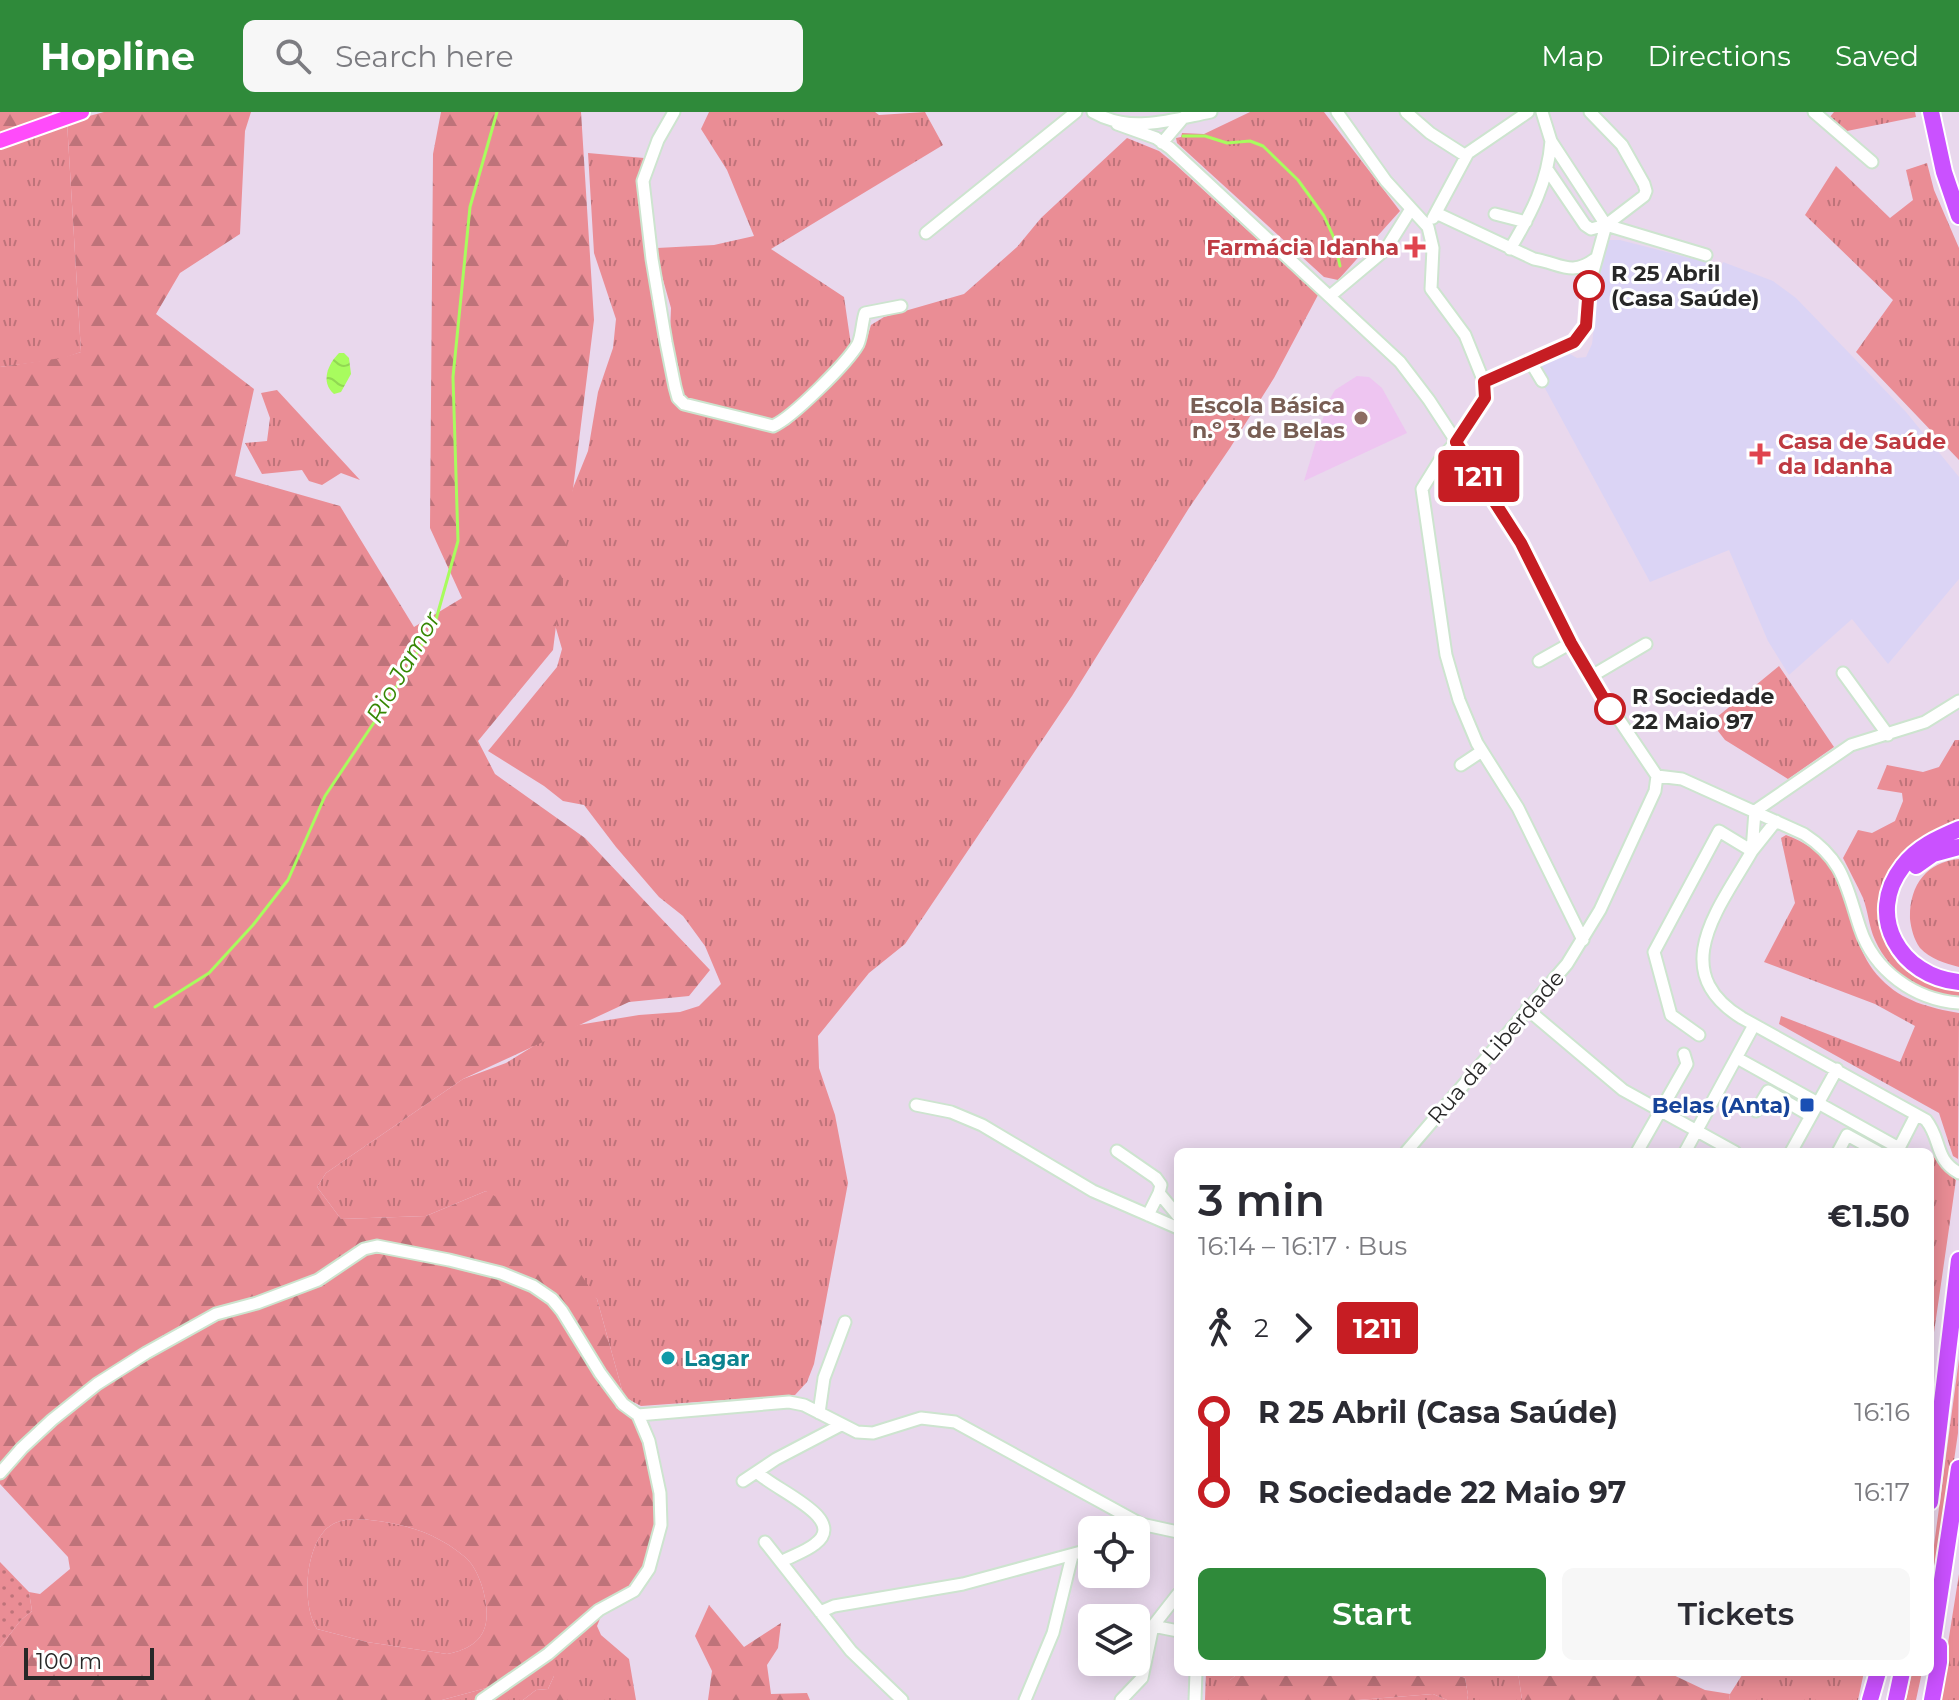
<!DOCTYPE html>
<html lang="en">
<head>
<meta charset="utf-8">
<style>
	body { margin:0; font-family:Montserrat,sans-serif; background:#f7f7f7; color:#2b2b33; height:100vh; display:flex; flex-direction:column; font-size:30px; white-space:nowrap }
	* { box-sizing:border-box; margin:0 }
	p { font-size:26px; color:#7c7c81 }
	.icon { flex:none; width:44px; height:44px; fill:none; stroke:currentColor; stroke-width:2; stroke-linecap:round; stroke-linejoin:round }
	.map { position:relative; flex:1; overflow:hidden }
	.side { position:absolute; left:1174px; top:1036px; width:760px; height:528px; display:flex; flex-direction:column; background:#fff; border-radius:12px; box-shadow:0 4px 20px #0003 }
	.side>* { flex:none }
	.badge { padding:0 16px; border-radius:6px; font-size:28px; line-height:52px }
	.tools { position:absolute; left:1078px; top:1404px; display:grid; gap:16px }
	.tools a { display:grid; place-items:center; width:72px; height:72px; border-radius:12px; background:#fff; box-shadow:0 4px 20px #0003; font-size:40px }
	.scale { position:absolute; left:24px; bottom:20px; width:130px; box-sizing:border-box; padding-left:8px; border:4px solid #282828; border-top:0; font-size:22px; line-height:28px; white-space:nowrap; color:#282828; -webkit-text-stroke:6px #fff; paint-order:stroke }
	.map>.badge { position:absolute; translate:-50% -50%; box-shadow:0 0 0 4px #fff }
	.legs { display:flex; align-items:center; gap:12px; height:88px; padding:0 24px; font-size:26px }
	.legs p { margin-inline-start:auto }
	.overview { display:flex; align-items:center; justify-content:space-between; height:136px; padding:0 24px }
	h1 { font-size:44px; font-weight:600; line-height:60px }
	.primary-button { display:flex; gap:16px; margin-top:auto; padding:16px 24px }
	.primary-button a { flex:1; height:92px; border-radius:12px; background:#2f8a3a; color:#fff; font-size:32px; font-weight:600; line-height:92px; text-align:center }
	.primary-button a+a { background:#f7f7f7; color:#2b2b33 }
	ul { padding:0 24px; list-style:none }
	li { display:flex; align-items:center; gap:28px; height:80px; font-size:30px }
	li i { display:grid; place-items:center; width:12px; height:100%; margin:0 10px; background:currentColor }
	li i::after { content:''; width:20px; height:20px; margin:-10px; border:6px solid; border-radius:50%; background:#fff }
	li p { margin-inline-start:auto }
	li:first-child i { background:linear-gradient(#0000 50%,currentColor 0) }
	li:last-child i { background:linear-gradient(currentColor 50%,#0000 0) }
	header { display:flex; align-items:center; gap:48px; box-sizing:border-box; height:112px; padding:0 40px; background:#2f8a3a; color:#fff }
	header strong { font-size:38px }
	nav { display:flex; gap:44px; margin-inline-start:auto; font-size:28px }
	.search { width:560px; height:72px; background:#f7f7f7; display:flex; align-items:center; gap:20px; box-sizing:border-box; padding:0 28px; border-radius:12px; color:#7c7c81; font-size:30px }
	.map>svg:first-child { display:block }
</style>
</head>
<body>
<header>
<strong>Hopline</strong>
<div class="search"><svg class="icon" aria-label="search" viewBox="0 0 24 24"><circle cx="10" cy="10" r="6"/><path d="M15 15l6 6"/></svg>Search here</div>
<nav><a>Map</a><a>Directions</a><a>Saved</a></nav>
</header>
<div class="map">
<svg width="1959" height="1588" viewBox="0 0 1959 1588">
	<defs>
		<pattern id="grass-tufts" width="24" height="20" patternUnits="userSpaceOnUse" patternTransform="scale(2)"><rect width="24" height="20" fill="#ea8d95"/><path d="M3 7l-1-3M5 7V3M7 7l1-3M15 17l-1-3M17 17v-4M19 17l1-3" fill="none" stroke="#be737a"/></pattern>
		<pattern id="forest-firs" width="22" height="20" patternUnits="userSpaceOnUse" patternTransform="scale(2)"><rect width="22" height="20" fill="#ea8d95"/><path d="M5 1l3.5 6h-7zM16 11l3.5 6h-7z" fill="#be737a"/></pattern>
		<pattern id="park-dots" width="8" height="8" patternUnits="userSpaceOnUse" patternTransform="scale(2)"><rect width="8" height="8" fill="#ea8d95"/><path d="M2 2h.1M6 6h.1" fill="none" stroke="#be737a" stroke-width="1.8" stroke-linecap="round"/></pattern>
		<pattern id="water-waves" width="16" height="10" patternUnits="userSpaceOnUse" patternTransform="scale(2)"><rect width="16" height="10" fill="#a8fc5e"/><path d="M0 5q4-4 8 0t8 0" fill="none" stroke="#91d852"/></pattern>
	</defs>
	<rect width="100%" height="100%" fill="#e9d8ed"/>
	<path fill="#eec5f1" d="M1357 264 1369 265 1382 276 1407 321 1304 369 1328 290 1335 278Z"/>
	<path fill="#dbd4f5" d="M1608 128H1620L1709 151 1718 162 1723 150 1773 169 1796 186 1906 300 1959 365V467L1888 552 1852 507 1789 563 1768 529 1729 438 1650 470 1534 256 1570 242 1577 246 1586 245 1592 232 1603 133Z"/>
	<path fill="url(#grass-tufts)" d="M709 0H875L879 3 925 0 943 33 771 137 844 185 851 233 821 268 777 310 687 288 683 284 676 255 670 221 671 196 658 150 657 136 714 133 754 124 727 58 701 17Z
		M1250 0H1324L1400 99 1338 168 1324 165 1177 31 1176 26 1181 25 1182 21 1204 22Z
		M1834 0H1915L1916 5 1847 19 1829 6Z
		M67 10 81 240 61 247 0 255V36Z
		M1127 26 1159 39 1175 52 1318 183 1274 266 1230 336 1189 396 1072 584 905 832 869 861 818 924 819 956 835 1003 848 1071 814 1252 807 1270 795 1283 641 1294 624 1285 597 1187 486 1079 426 1104 341 1107 317 1075 326 1061 463 967 506 951 545 927 578 913 639 903 680 900 699 894 721 872 705 834 683 804 659 785 616 735 584 693 563 689 544 674 488 639 557 555 562 537 546 482 573 376 588 339 598 280 613 236 616 207 594 141 588 41 644 46 638 64 643 125 668 263C672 280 673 291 688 300L776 319 789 313 864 236 871 213 884 205 964 182 1017 135 1041 106Z
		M1927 51 1934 78 1959 136V348L1856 240 1893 188 1805 103 1836 54 1890 106 1913 88 1906 58Z
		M277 278 360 368 341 361 322 373 309 369 302 358 262 362 245 331 267 329 270 306 261 281Z
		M1779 554 1834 635 1788 667 1725 628 1711 610Z
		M1955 628H1959V713L1901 749C1896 771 1886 801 1886 823 1887 858 1930 876 1959 878V886C1922 882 1891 863 1875 828 1869 815 1868 799 1863 786 1857 773 1850 760 1843 746L1858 718 1872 721 1895 709 1903 689 1902 681 1877 677 1887 653 1923 660 1939 655Z
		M1786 723C1863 751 1836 820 1881 867 1902 889 1930 896 1959 901L1958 1047 1953 1044 1939 1001 1779 912 1781 904 1900 950 1915 914 1875 892 1764 850 1795 791 1781 726Z
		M1959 747V855C1945 851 1930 847 1920 836 1914 828 1911 816 1910 807 1909 774 1926 750 1959 747Z
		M1930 1041 1956 1068 1930 1248Z
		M1959 1247 1958 1321 1930 1514V1463Z
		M355 1407C396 1409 433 1418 465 1445 481 1458 493 1501 483 1520 477 1533 460 1540 447 1542L367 1530 317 1517C301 1493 305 1431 330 1414 338 1408 347 1408 355 1407Z
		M1959 1462V1588H1939Z
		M601 1504 597 1514 601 1523 629 1547 636 1588H565L554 1564 548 1577 536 1578 523 1588H442L490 1575Z
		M1206 1560H1240L1230 1568V1588H1205Z
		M1449 1560H1518L1522 1588H1467L1468 1583 1465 1566Z
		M1744 1560H1864L1858 1588H1729L1730 1582Z
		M1912 1560H1922L1916 1588H1906Z
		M1433 1582 1447 1588H1358Z"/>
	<path fill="url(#forest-firs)" fill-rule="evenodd" d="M0 0H52L53 3 0 22Z
		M104 0H251L245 19 240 122 180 161 156 202 254 277 235 364 340 394 414 515 462 486 430 416 433 42 441 0H581L594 208 553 538 478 629 495 662 585 726 710 858 689 884 629 890 463 967 326 1061 317 1075 341 1107 426 1104 486 1079 550 1115 597 1187 624 1285 615 1289 616 1296 635 1302 647 1330 659 1395 654 1436 638 1471 551 1537 490 1575 442 1588H0V1535L21 1508 32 1499 29 1480 40 1482 70 1457 68 1445 0 1372V255L61 246 81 240 67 10ZM355 1407C396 1409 433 1418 465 1445 481 1458 493 1501 483 1520 477 1533 460 1540 447 1542L367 1530 317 1517C301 1493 305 1431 330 1414 338 1408 347 1408 355 1407Z
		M709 1493 744 1535 781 1511 778 1536 767 1553 771 1582 807 1581 810 1588H708L712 1559 695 1524Z
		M565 1555 570 1570 565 1588H523L536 1578 548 1577 554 1564Z
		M1240 1560H1306L1312 1564 1316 1560H1449L1465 1566 1468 1583 1467 1588H1447L1433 1582 1358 1588H1230V1568Z
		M1518 1560H1667L1705 1578 1730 1582 1729 1588H1522Z"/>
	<path fill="url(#park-dots)" d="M0 1450 29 1480 32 1499 21 1508 0 1535Z"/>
	<path fill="url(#water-waves)" d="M339 241H344L349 246 351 262 341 280 334 282C320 270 328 252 339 241Z"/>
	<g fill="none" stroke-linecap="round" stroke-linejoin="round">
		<path stroke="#a8fc5e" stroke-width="3" d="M1183 24H1205L1227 31 1250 29 1263 34 1298 68 1324 104 1334 126 1340 154
			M155 895 209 861 253 813 288 768 325 684 383 597 435 511 458 429 453 265 470 95 497 0"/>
		<g stroke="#cde4cf" stroke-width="15">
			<path id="minor" d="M674 0 658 28 643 69 652 147 666 230 675 275 678 286 684 292 773 314C792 306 848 250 858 232 862 223 862 210 865 201L901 194
				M1093 0C1131 22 1170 8 1211 0
				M1337 0 1386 69 1428 115 1433 136 1431 177 1465 223 1486 275 1485 286 1456 330 1440 348 1422 377 1446 543 1459 588 1477 631 1518 696 1583 828
				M1406 0 1430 21 1466 44
				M1542 0 1551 29 1606 113
				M1814 0 1872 50
				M1117 12 1156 26 1170 36 1400 250 1429 288 1486 375 1521 431 1587 560 1657 664 1655 679 1600 798 1567 852 1406 1040
				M1162 31 1184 5
				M1547 57 1585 113 1591 117 1606 113 1644 84 1646 79 1644 72 1622 33 1590 0
				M1436 101 1534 147C1560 151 1571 165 1595 147
				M1495 102 1526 110
				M1433 106 1468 41 1528 0
				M1606 113 1706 143
				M926 121 1076 0
				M1510 137C1531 102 1548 70 1551 29
				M1330 184 1386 137 1411 97
				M1530 249 1542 269
				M1484 270 1574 230 1586 214 1589 174 1606 113
				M1539 549 1571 531
				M1843 561 1888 623
				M1590 565 1646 532
				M1461 653 1482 639
				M1657 664 1682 667 1804 722C1844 748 1846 774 1860 816 1874 859 1915 888 1959 891
				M1776 709 1752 739 1755 699 1851 633 1925 610 1959 589
				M1527 897 1623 978 1735 1040
				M1699 923 1671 903 1654 840 1719 719 1752 739C1720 795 1665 859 1742 906L1926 1008C1942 1028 1934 1047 1959 1061
				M1737 946 1899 1036
				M916 993 951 1000 982 1013 1093 1079 1178 1116
				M1756 999 1768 979 1811 1004
				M1117 1039 1156 1066 1161 1073 1159 1081
				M1637 1040 1687 952 1684 942
				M1685 1040 1754 913
				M1791 1040 1837 957
				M1838 1040 1847 1023 1878 1040
				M1897 1040 1916 1003
				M1148 1103 1159 1081 1178 1104
				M819 1301 824 1266 845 1210
				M638 1303 789 1290 804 1293 857 1320 873 1321 921 1306 955 1310 1141 1412 1178 1420
				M757 1360C772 1377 850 1406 815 1432 805 1440 791 1444 781 1450
				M0 1361 22 1336 52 1308 97 1272 146 1241 216 1202 257 1191 318 1168 364 1137 377 1134 449 1148 501 1161 533 1174 552 1187 562 1199 600 1261 623 1292 638 1303 649 1329 660 1381 661 1413 649 1457 634 1479 599 1498 548 1542 482 1588
				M743 1369 776 1347 841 1313
				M765 1430 851 1539 902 1588
				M820 1500 834 1494 963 1472 1092 1437
				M1153 1514 1178 1519
				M1025 1588 1053 1521 1072 1444
				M1121 1588 1142 1566 1153 1514 1178 1482
				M1195 1588 1196 1560"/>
		</g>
		<g stroke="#fff" stroke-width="18">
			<path id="major" d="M0 29 82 0"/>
		</g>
		<g stroke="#fff" stroke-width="20">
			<path id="highway" d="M1931 0 1944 60 1959 104
				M1959 717C1938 726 1917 735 1903 754 1864 804 1901 865 1959 870
				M1916 754 1933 742 1959 735
				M1930 1390 1959 1148
				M1930 1547 1959 1356
				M1870 1588 1878 1560
				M1896 1588 1902 1560
				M1932 1588 1939 1550V1534"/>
		</g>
		<use href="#minor" stroke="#fff" stroke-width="11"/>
		<use href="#major" stroke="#ff4bfa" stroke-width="14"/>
		<use href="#highway" stroke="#ca51ff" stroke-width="16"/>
	</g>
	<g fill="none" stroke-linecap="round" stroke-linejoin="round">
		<g stroke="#fff" stroke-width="18">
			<path id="line-1" d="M1589 174 1586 214 1574 230 1484 270 1485 286 1456 330 1521 431 1571 531 1610 597"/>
		</g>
		<use href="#line-1" stroke="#c61d23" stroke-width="12"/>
	</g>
	<g fill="#e0444e" stroke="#fff" stroke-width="3">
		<path d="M1411 123h8v8h8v8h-8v8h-8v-8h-8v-8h8z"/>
		<path d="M1756 330h8v8h8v8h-8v8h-8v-8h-8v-8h8z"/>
	</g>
	<g fill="#fff" stroke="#c61d23" stroke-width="4">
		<circle cx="1589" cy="174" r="14"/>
		<circle cx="1610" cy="597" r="14"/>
	</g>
	<circle fill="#8d6e63" stroke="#fff" stroke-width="3" cx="1361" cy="306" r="8"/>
	<rect fill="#1a4fb4" stroke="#fff" stroke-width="3" x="1799" y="985" width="16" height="16" rx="4"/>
	<circle fill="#0f9aa8" stroke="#fff" stroke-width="3" cx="668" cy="1246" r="8"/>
	<g text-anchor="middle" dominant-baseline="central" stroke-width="6" stroke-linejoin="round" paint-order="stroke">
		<g font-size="22" font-weight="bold" fill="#be3a42" stroke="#fff" text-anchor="end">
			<text x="1399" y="135">Farmácia Idanha</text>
			<text x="1778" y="329" text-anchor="start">Casa de Saúde<tspan x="1778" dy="25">da Idanha</tspan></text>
		</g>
		<g font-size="22" font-weight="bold" fill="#282828" stroke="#fff" text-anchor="start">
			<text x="1611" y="161">R 25 Abril<tspan x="1611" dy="25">(Casa Saúde)</tspan></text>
			<text x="1632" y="584">R Sociedade<tspan x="1632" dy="25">22 Maio 97</tspan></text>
		</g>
		<g font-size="22" font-weight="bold" fill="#785e54" stroke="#fff" text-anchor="end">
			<text x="1345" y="293">Escola Básica<tspan x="1345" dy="25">n.º 3 de Belas</tspan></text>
		</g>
		<g font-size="22" fill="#282828" stroke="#fff">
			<text transform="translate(1496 935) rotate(-49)">Rua da Liberdade</text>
		</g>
		<g font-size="22" font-weight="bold" fill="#164399" stroke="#fff" text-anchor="end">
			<text x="1791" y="993">Belas (Anta)</text>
		</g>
		<g font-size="22" font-weight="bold" fill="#0d838f" stroke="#fff" text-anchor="start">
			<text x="684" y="1246">Lagar</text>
		</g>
		<g font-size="24" font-style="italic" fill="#378703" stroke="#fff">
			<text transform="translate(403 555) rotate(-60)">Rio Jamor</text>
		</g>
	</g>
</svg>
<div class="tools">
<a><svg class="icon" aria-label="locate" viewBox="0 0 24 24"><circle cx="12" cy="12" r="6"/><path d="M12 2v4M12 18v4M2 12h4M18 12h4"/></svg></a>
<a><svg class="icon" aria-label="layers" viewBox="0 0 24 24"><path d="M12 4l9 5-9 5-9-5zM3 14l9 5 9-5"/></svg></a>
</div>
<div class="scale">100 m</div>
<b class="badge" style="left:1479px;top:364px;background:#c61d23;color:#fff">1211</b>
<section class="side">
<div class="overview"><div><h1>3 min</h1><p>16:14 – 16:17 · Bus</p></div><b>€1.50</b></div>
<div class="legs"><svg class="icon" aria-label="walk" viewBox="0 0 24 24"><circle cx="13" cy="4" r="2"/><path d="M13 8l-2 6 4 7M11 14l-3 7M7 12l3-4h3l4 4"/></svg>2<svg class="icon" aria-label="forward" viewBox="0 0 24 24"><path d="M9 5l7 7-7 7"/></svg><b class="badge" style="background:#c61d23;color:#fff">1211</b></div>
<ul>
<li><i style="color:#c61d23"></i><b>R 25 Abril (Casa Saúde)</b><p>16:16</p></li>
<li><i style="color:#c61d23"></i><b>R Sociedade 22 Maio 97</b><p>16:17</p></li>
</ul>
<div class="primary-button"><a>Start</a><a>Tickets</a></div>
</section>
</div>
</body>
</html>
